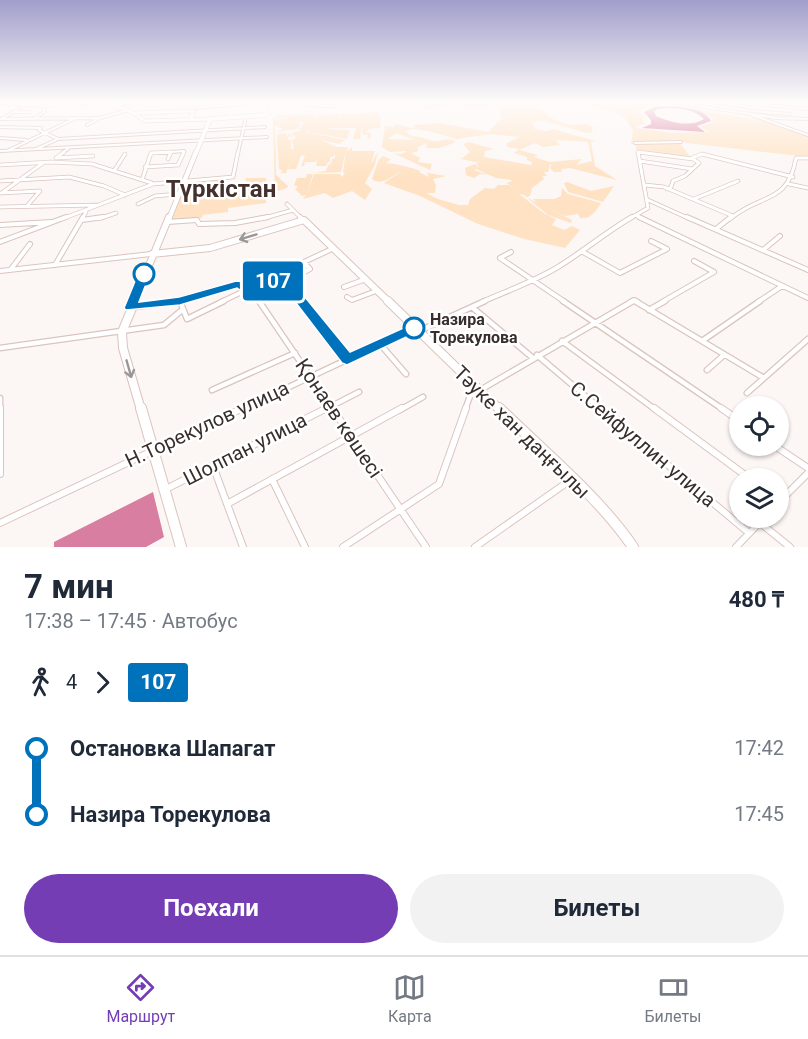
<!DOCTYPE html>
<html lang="ru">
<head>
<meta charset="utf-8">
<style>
	body { margin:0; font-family:Roboto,sans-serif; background:#f2f2f3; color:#1f2937; height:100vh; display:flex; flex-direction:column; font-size:22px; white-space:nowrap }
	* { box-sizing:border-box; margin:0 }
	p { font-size:20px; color:#747a83 }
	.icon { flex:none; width:33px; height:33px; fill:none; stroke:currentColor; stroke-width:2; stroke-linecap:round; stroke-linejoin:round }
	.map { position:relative; height:547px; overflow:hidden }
	.details { display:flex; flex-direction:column; background:#fff; flex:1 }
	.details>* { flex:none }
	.badge { padding:0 12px; border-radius:4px; font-size:21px; line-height:39px }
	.tools { position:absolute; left:729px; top:396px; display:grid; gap:12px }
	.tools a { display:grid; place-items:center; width:60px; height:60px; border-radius:50%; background:#fff; box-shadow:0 2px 4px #0004; font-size:30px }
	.map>.badge { position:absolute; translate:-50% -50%; box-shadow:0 0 0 3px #fff }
	.legs { display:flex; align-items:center; gap:9px; height:66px; padding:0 24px; font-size:20px }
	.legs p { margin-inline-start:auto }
	.head { display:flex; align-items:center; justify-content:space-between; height:102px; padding:0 24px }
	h1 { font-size:33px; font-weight:700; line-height:45px }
	.primary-button { display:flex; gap:12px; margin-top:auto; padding:12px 24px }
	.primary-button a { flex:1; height:69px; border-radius:36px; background:#743db4; color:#fff; font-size:24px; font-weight:700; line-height:69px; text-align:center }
	.primary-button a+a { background:#f2f2f3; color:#1f2937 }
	ul { padding:0 24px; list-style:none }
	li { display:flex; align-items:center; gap:21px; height:66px; font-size:22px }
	li i { display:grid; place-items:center; width:9px; height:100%; margin:0 8px; background:currentColor }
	li i::after { content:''; width:15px; height:15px; margin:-8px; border:4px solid; border-radius:50%; background:#fff }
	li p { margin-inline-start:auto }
	li:first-child i { background:linear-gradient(#0000 50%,currentColor 0) }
	li:last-child i { background:linear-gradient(currentColor 50%,#0000 0) }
	.menu { display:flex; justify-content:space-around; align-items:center; height:84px; border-top:2px solid #e0e1e3; background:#fff; font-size:16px; color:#747a83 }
	.menu a { display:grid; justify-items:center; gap:3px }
	.menu .active { color:#743db4 }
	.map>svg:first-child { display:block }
</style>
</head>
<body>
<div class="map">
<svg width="808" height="547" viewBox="0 0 808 547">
	<rect width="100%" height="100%" fill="#fcf7f5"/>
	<path fill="#fee2c3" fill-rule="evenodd" d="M419 102H640L662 105 649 106 639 111 640 114 646 118 642 119 645 124 636 126 637 128 672 133 709 132 700 126 710 124 713 118 693 109 766 121 808 136V157L679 142 691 158 637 151 635 144H631L633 130 624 117C584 96 536 108 493 102L489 105 490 108 455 107 463 104 426 109Z
		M511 106 537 108 545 111 551 118 568 125 586 124 593 127 592 132 587 133 541 120 532 123 535 129 547 131 553 129 595 141 591 142 595 166 617 180 570 168 561 169 562 172H554L550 168 552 164 550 165 548 172H544L547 176H542L544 179 532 188 530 196 526 197 537 203 533 199H554L561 196 562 188 568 194 601 203C596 211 591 220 580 218L578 214 565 216 548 208 572 220 571 223 548 215 525 196V195L519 194 545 214 556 219 552 225 564 230 572 226 580 230 565 248 524 239 478 224 420 196 384 183 403 170C393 175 382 187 372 179L378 161 383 156 391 159 386 163C398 164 410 167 421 171L419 172 429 177 427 173 446 176 433 179 436 185 435 193H426L438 199 459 205H468L470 199 485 188 494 189 498 185H510L519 193 507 183 512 181 511 180 496 178 476 169 474 170 488 175 480 174 474 178 466 175 465 168 475 164 479 168 476 163H480L461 159 470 152 463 144 469 142 494 149 485 151 484 157 531 165 532 162 527 160V157L514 153 519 149 507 147V143L520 137 490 134 457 139 429 131 413 129 405 131 412 136V139L396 133 388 139 412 140 413 136C421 136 426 140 433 141 441 142 446 137 455 141L454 143 439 148H426L427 143 418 147V151L411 153 420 158 418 162 432 164 430 170 393 153 402 154 407 151 390 152 382 147 385 126 393 127 395 124 389 122 413 128 415 127 413 125 440 123 489 132 498 121 502 120 500 109ZM556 140 588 142 592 161 576 165 582 159 550 162 534 157 538 155 519 150 535 143 543 147 560 145Z
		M378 112 381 120 380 128 368 129 367 133H371L370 139H367L368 135H363L362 127 360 139H353L356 128H331L328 129 350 130 347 139 308 132 309 129 306 132 345 140 339 144 321 140 337 147H348L347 151 352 147V151H375L371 164 378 151 375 165 365 183 372 189 365 200 352 191 333 198 325 193 303 199 306 195 302 196 295 189 298 187 294 185 297 178H306L307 174H313L307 194 314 174H340L342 177 345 173 343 172 346 150 341 172 315 173 326 171 328 165 331 164 332 159 335 158V154L333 157H330V162H328L326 166H316L318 155 316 162H305L304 166H301L305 156 301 155 296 169H288L295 151 286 173H280L283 171 279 169 277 137 278 134 286 133 287 136 290 133 293 138 289 136 287 139 291 140V149H294L292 140 296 138 291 133 300 131 303 134 299 129 304 123 301 121 298 123 300 125 298 129 277 132 283 128H277L280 125 275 126 276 175 288 186 287 188 275 192 273 117 275 120 289 118H276L275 116 320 114 314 116 315 118 321 115 339 114V125L340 114H355L356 121V114Z
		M246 178H266V203L228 208V212L203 215 202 218 170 221 184 186 196 181 226 179 224 184 245 185Z
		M567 182 591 191 614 186 603 202 568 192 564 183Z"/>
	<path fill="#d87ea0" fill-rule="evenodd" d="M654 107C669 106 703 105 711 121L697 126 705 132 642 128 651 124V120L644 112ZM658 109C672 107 694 108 704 119 691 128 669 122 656 116L654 111Z
		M153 492 164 537 146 547H54V542Z"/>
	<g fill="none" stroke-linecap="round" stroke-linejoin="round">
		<g stroke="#dbc4be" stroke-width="4">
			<path id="minor-far4" d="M170 102H183
				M296 102 304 105 333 106 335 102
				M671 102 777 118 808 119
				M693 102 718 106
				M714 102 748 107
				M804 102H808
				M0 103 44 106V112L35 118
				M743 103 808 109
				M81 104 85 102
				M86 105 96 102
				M180 105 192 104
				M44 106 63 102
				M117 106 129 102
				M123 108 135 105
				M196 108 263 102
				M751 111 790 114
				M15 112H29
				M752 115 808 135
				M0 119 100 118 128 110
				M1 119 26 105
				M87 125 100 118
				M0 127 41 128 39 130 58 139 265 127
				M0 138 26 140
				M635 143 681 142
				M36 149 56 140
				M0 151 267 137
				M7 151 76 118
				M171 152 184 151 183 153
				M62 153 69 148
				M151 153H170
				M238 153 246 117
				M638 153H649"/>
		</g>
		<g stroke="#dbc4be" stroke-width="4.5">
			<path id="minor-far3" d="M64 152 56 158 93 156
				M640 161 692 169
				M0 165 51 162 92 164 152 183
				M145 167 178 165 184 152
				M114 171 125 154
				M142 180 151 153 171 152 168 159
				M0 181 69 177 104 186 125 195
				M789 184 808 188
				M645 185 664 187 733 216
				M667 189 671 187 673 181 685 176 699 163 692 158 702 154 793 177
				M3 192 43 163
				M0 193 40 191 27 206
				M694 199 738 181
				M648 200 690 219
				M138 204 155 196 178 194
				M287 204 302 219
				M0 207 98 205
				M637 216 642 219
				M62 219 153 184 233 177 238 152
				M82 219 86 212
				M98 219 116 213
				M261 219 293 210
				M629 219 648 208 638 152 693 159
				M730 219C760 193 788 205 796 158H808"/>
		</g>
		<g stroke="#dbc4be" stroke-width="6">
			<path id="minor-far2" d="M300 217 303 220
				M639 217 808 298
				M687 217 808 270
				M82 220 103 217
				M167 222 197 220 199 224 235 223 268 217
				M0 225 52 222
				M716 229 731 217
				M0 242 66 217
				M763 250 780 236
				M511 252 500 258 565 302
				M583 252 620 273 667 249 651 241
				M55 265 83 217
				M11 269 30 244
				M0 271 151 254
				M344 287 366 279
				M251 289 260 302
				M347 297 352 300 376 291
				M170 302 236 284H241L246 290 272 281 287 282
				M221 302 246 290
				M303 302 287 282 310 269 304 262 334 248
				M482 302C507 291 535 281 558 267 584 251 606 232 632 217
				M630 302 634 300 638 302
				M662 302 714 272 694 261
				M758 302 782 286"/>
		</g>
		<g stroke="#dbc4be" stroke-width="7">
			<path id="minor-far1" d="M180 301 187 319 224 301
				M259 301 333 410
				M302 301 347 359
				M563 301 724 410
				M635 301 764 378
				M134 307 181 301
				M473 308 533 358
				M649 310 665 301
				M419 331 485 301
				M562 341 656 410
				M702 341 760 301
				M380 344 406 374
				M0 348 164 325 182 310
				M537 355 602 410
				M707 370 724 355
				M212 390 295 353
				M747 393 808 339
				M0 398V410
				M240 410 414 328
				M324 410 359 392
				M400 410 423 397
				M465 410 470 396 633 301"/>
		</g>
		<g stroke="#dbc4be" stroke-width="8">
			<path id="minor" d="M0 408V474
				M332 408 426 547
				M600 408 749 533
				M654 408 749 478
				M721 408 740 421
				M775 446 808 468
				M213 466 243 547
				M272 479 305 547
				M166 489 327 408
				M778 503 808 473
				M227 504 402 408
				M759 522 790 547
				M0 523 243 408
				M343 547 439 484 466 408
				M475 547 572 479
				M736 547 764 518"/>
		</g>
		<g stroke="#dbc4be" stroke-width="4.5">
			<path id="secondary" d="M102 102 132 112 145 121 210 119
				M137 113 194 111 191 118 194 119"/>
		</g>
		<g stroke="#dbc4be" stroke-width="5">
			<path id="primary-far4" d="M196 153 210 119 265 115 267 113 263 102"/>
		</g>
		<g stroke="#dbc4be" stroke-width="6">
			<path id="primary-far3" d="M169 219 196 152"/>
		</g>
		<g stroke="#dbc4be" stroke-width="8">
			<path id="primary-far2" d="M152 254 210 248 304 220 389 302
				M134 302 169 217"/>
		</g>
		<g stroke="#dbc4be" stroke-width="10">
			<path id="primary-far1" d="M135 301 122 332 123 348 141 410
				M388 301 500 410"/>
		</g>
		<g stroke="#dbc4be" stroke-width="12">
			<path id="primary" d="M141 408 181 547
				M499 408C543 451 599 497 633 547"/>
		</g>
		<use href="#minor-far4" stroke="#fff" stroke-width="2"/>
		<use href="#minor-far3" stroke="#fff" stroke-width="3"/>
		<use href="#minor-far2" stroke="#fff" stroke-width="4"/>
		<use href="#minor-far1" stroke="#fff" stroke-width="4.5"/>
		<use href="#minor" stroke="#fff" stroke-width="6"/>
		<use href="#secondary" stroke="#fff" stroke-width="3"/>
		<use href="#primary-far4" stroke="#fff" stroke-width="4"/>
		<use href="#primary-far3" stroke="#fff" stroke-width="4.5"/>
		<use href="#primary-far2" stroke="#fff" stroke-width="6"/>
		<use href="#primary-far1" stroke="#fff" stroke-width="8"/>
		<use href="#primary" stroke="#fff" stroke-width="10"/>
	</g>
	<defs><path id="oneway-shaft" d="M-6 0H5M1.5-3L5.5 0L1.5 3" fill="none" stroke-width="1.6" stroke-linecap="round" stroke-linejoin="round" transform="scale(1.5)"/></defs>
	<g stroke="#9c9796">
		<use href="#oneway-shaft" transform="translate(248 237) rotate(163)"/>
		<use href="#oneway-shaft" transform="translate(129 369) rotate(74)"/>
	</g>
	<linearGradient id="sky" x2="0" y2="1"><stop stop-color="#a19ecb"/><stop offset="0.57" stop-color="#fefbfa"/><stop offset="1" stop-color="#fefbfa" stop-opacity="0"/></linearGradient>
	<rect width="808" height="178" fill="url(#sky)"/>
	<path fill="#0072bc" stroke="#fff" stroke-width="1.5" d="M144 271 150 274 139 302 179 297 236 281 245 282 249 285 272 278 291 280 350 352 410 325 414 324 421 328 419 331 347 365 342 363 283 286 273 285 246 294 237 288 180 305 126 310 124 308 138 274Z"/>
	<g fill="#fff" stroke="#0072bc" stroke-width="3">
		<circle cx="144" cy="274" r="10"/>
		<circle cx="414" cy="328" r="10"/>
	</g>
	<g text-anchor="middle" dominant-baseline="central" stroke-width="5" stroke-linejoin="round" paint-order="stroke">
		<g font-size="16" font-weight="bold" fill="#382f2d" stroke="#fff" text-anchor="start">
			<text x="430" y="319">Назира<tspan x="430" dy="18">Торекулова</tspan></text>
		</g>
		<g font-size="20" fill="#382f2d" stroke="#fff">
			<text transform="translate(339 418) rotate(56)">Қонаев көшесі</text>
			<text transform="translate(207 424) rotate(-25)">Н.Торекулов улица</text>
			<text transform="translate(522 432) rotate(44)">Тәуке хан даңғылы</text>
			<text transform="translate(643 444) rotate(40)">С.Сейфуллин улица</text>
			<text transform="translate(245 449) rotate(-27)">Шолпан улица</text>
		</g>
		<g font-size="24" font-weight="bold" fill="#44312d" stroke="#fff">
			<text x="221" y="189">Түркістан</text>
		</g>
	</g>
</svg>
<div class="tools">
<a><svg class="icon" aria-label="locate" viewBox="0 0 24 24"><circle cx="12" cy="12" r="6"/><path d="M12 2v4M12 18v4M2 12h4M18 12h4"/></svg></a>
<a><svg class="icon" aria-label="layers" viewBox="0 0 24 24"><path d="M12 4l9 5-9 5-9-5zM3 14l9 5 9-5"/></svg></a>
</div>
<b class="badge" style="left:273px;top:281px;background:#0072bc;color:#fff">107</b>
</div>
<section class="details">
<div class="head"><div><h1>7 мин</h1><p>17:38 – 17:45 · Автобус</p></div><b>480 ₸</b></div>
<div class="legs"><svg class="icon" aria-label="walk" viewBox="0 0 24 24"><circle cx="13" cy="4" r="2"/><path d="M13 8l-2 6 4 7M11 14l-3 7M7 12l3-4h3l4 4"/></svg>4<svg class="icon" aria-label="forward" viewBox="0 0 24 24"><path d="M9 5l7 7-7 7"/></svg><b class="badge" style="background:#0072bc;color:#fff">107</b></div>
<ul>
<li><i style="color:#0072bc"></i><b>Остановка Шапагат</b><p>17:42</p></li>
<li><i style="color:#0072bc"></i><b>Назира Торекулова</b><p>17:45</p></li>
</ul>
<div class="primary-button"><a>Поехали</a><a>Билеты</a></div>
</section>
<nav class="menu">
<a class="active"><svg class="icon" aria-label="directions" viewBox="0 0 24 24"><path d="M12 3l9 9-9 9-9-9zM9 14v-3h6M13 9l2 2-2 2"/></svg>Маршрут</a>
<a><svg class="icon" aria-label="map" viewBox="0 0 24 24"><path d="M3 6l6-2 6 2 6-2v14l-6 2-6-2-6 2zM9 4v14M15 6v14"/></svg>Карта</a>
<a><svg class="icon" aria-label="tickets" viewBox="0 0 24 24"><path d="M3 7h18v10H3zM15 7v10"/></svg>Билеты</a>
</nav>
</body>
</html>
